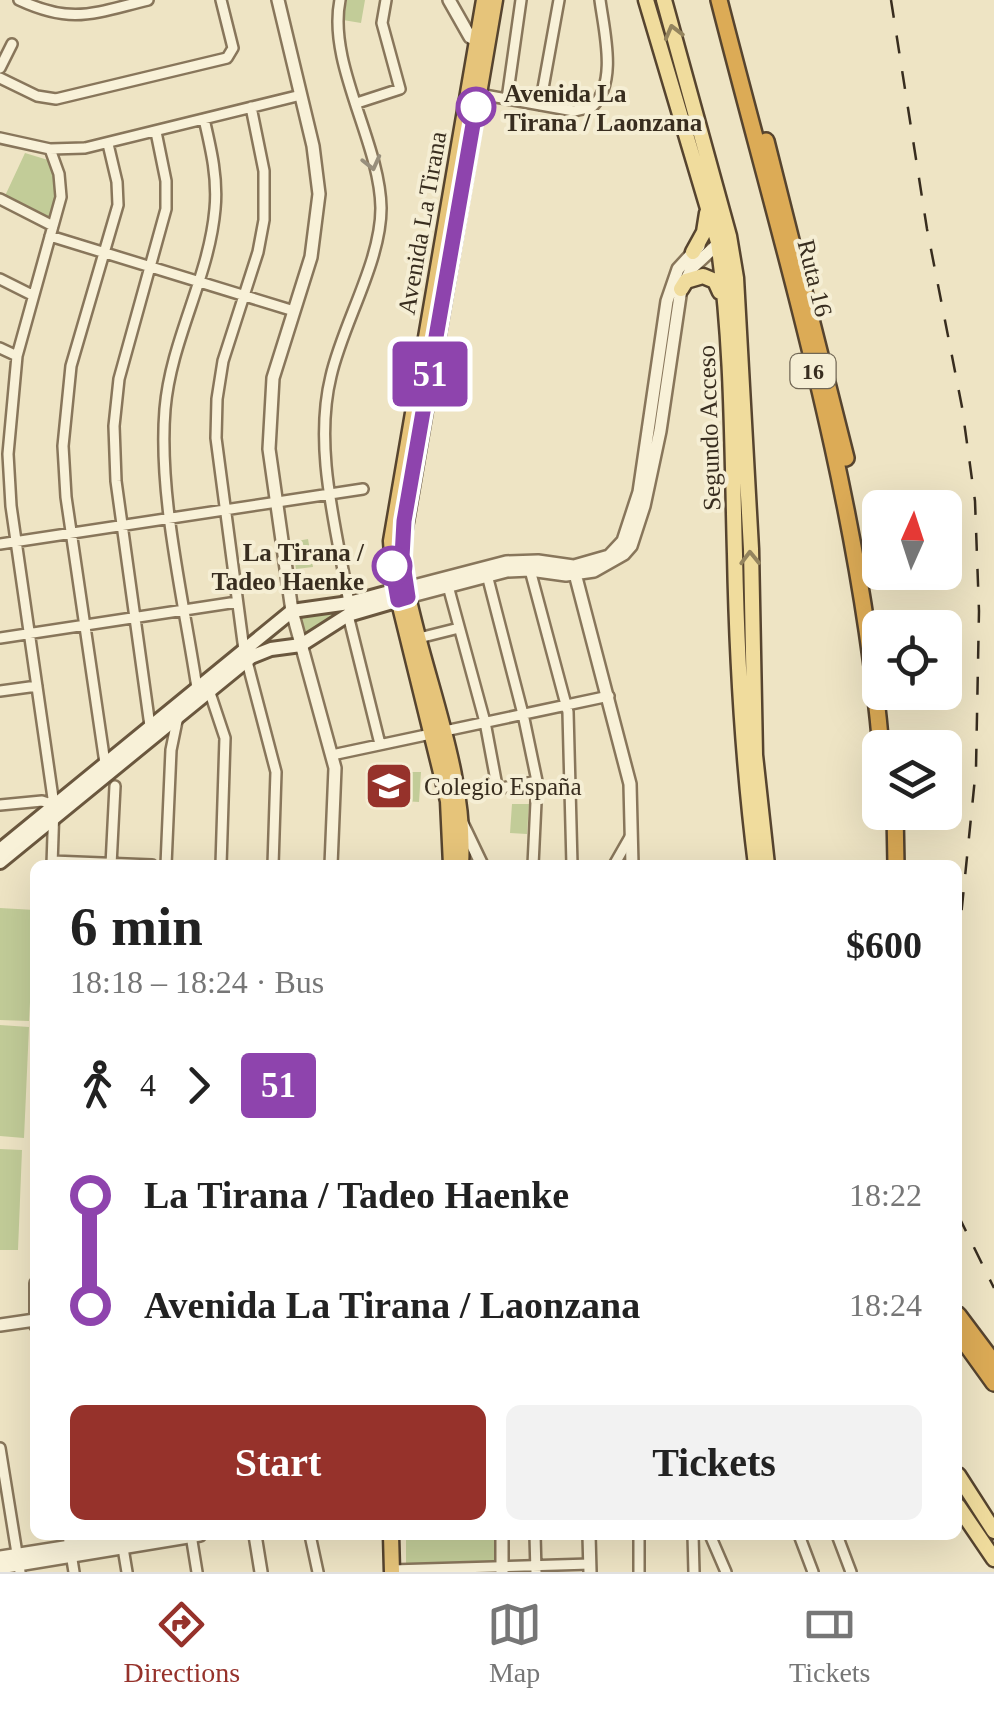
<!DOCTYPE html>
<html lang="en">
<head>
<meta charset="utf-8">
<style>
	body { margin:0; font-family:Georgia,serif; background:#f2f2f2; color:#222; height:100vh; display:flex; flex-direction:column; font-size:38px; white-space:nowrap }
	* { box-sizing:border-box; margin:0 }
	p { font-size:32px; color:#767676 }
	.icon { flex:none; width:55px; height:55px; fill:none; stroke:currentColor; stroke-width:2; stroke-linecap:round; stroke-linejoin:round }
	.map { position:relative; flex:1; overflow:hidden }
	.side { position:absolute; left:30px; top:860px; width:932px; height:680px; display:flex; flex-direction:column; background:#fff; border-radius:15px; box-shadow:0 10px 40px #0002 }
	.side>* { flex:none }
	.badge { padding:0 20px; border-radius:8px; font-size:35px; line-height:65px }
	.needle { width:65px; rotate:3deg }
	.controls { position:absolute; left:862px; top:490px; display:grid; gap:20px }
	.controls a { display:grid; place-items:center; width:100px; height:100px; border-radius:15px; background:#fff; box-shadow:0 10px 40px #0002; font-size:50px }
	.map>.badge { position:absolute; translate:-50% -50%; box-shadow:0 0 0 5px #fff }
	.legs { display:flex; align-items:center; gap:15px; height:110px; padding:0 40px; font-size:32px }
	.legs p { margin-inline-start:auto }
	.head { display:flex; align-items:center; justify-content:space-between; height:170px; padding:0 40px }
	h1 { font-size:55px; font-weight:600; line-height:75px }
	.action { display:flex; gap:20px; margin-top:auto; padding:20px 40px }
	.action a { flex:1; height:115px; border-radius:15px; background:#96322b; color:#fff; font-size:40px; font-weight:600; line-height:115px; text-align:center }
	.action a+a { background:#f2f2f2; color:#222 }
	ul { padding:0 40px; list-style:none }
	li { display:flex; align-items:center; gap:35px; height:110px; font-size:38px }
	li i { display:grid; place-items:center; width:15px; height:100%; margin:0 12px; background:currentColor }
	li i::after { content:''; width:25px; height:25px; margin:-12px; border:8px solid; border-radius:50%; background:#fff }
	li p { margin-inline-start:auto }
	li:first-child i { background:linear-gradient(#0000 50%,currentColor 0) }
	li:last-child i { background:linear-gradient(currentColor 50%,#0000 0) }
	.menu { display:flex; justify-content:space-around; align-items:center; height:140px; border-top:2px solid #e0e0e0; background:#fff; font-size:28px; color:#767676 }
	.menu a { display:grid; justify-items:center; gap:5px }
	.menu .active { color:#96322b }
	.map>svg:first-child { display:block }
</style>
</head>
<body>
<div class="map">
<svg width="994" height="1572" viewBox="0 0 994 1572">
	<rect width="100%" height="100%" fill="#eee4c4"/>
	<path fill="#c2cc98" d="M347 0H365L361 23 343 20Z
		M25 153 48 160 57 187 51 219 4 198Z
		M308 539 313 567 296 569 292 542Z
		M389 594 303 637 297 614Z
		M404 772H421L419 802 403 801Z
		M512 804H529L527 834 510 833Z
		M0 908 35 910 29 1021 0 1020Z
		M0 1025 29 1027 24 1138 0 1136Z
		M0 1149 22 1150 18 1250H0Z
		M406 1535H498V1564L406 1563Z"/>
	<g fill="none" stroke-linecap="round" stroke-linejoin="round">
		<g stroke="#88765b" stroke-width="14">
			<path id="minor" d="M19 0C73 25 94 13 148 0
				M340 0C327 64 380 142 381 208 381 262 343 323 331 376 313 449 337 530 349 603
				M0 68 12 44
				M0 78 37 96 56 99 227 58 233 48 221 0
				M479 94 574 111 592 107C618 83 604 31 600 0
				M507 99 521 0
				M357 103 400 89 382 23 386 0
				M540 105 559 0
				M251 107 264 171V220L258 252 223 361 217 399 216 438 244 650 276 772 273 865
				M0 138 50 149 85 148 301 95
				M50 149 59 174 61 197 17 356 8 454 11 506 54 805 52 865
				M0 199 53 226
				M50 236 294 311
				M0 279 32 295
				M0 348 17 356
				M0 544 363 489
				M530 570 568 712 572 865
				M487 575 523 714 537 781 533 865
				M448 586 485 722 497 786 502 788 537 781
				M348 615 380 744
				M0 638 237 602
				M419 638 459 628
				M197 688C184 601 158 496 165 409 171 339 209 278 215 209 218 178 211 149 204 119
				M209 690 225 738 221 865
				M0 691 37 686
				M150 726 116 481 114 426 119 379 166 209V181L156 132
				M332 755 609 696
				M105 763 66 497 63 446 71 366 118 205 117 182 108 144
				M0 805 42 801 54 805
				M52 861 152 865
				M111 865 115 786
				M166 865 171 750 178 716
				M614 865 630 837
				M35 1283V1326
				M0 1448 20 1572
				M68 1535 74 1572
				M191 1535 197 1572
				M310 1535 318 1572
				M535 1535 536 1572
				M639 1535V1572
				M693 1535 694 1572
				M710 1535 726 1572
				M799 1535 813 1572
				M837 1535 851 1572
				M123 1548 127 1572
				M392 1570 590 1564"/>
		</g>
		<g stroke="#88765b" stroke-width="16">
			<path id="tertiary" d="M278 0 313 146 319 194 311 257 273 378 269 449 292 611 335 768 331 865
				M449 0 470 37 481 43
				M574 566 609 556 623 541 639 492 667 301 678 269 699 246
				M406 588 506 562 538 561 573 566 630 784 632 865
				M408 597 507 571 530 570 566 575 594 571 624 554 631 546 644 506 660 431 681 289 692 268 721 241
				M461 821 482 865
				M0 1325 35 1320
				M255 1535 261 1572
				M502 1535V1572
				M589 1535 590 1572
				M0 1557 140 1535
				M0 1568 200 1535"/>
		</g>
		<g stroke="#6a573e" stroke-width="18">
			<path id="secondary" d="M0 850 292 611 349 603 404 588
				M0 862 251 657 271 649 301 645 348 615 406 598"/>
		</g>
		<g stroke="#56442f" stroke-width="19">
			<path id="primary" d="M646 0 718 242C733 345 732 450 735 554 737 657 743 762 756 865
				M664 0 729 236 736 278 751 549 755 755 767 865
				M693 252 704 232 707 213
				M681 289 686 281 703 276 715 281 720 292
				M958 1475 994 1531
				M958 1506 994 1559"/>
		</g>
		<g stroke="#56442f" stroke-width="19">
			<path id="trunk" d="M451 865 448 801 394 582 391 541 484 0
				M461 865C466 788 437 710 418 637 410 606 402 577 402 545L495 0
				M391 1535 392 1572"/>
		</g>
		<g stroke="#56442f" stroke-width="20">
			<path id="motorway" d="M719 0C782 247 859 493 881 748
				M766 141 846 458
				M895 812 896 865
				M958 1315 994 1363
				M958 1333 994 1383"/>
		</g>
		<use href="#minor" stroke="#f8f1d8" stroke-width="9"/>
		<use href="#tertiary" stroke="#f8f1d8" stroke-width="11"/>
		<use href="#secondary" stroke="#f8f1d8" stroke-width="12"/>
		<use href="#primary" stroke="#f0dc9d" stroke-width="14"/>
		<use href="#trunk" stroke="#e6c47a" stroke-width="14"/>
		<use href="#motorway" stroke="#dcab56" stroke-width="15"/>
		<path stroke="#382d1f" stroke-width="2.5" stroke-dasharray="18 18" stroke-linecap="butt" d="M891 0 927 229 962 407 975 501 979 611 976 768 958 946
			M958 1215 994 1288"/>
	</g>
	<defs><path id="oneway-chevron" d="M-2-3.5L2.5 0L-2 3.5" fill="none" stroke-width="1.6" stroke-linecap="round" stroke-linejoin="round" transform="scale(2.5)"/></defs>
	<g stroke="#94845e">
		<use href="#oneway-chevron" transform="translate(673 32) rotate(-105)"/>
		<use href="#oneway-chevron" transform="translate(750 558) rotate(-91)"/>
	</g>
	<use stroke="#988f7c" href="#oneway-chevron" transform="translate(372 163) rotate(76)"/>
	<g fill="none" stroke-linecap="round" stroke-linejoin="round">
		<g stroke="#fff" stroke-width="22">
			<path id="line-1" d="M392 566 398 600 408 597 402 557 404 521 476 107"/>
		</g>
		<use href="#line-1" stroke="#8e44ad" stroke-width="15"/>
	</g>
	<defs>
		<g id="school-square" transform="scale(2.5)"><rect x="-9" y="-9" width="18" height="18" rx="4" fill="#96322b" stroke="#f5eed4"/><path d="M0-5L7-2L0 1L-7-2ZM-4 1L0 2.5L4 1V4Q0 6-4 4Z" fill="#fff"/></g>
	</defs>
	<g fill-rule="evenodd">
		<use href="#school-square" x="389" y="786"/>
	</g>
	<g fill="#fff" stroke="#8e44ad" stroke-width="5">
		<circle cx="476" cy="107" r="18"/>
		<circle cx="392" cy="566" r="18"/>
	</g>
	<g text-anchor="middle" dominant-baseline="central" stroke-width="8" stroke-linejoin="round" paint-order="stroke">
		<rect fill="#f5eed4" stroke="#716755" stroke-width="2.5" x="790.5" y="354" width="45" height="34" rx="8"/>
		<g font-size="22" font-weight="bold" fill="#382d1f">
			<text x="813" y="371">16</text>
		</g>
		<g font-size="25" font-weight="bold" fill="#382d1f" stroke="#f5eed4" text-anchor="start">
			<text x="504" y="93">Avenida La<tspan x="504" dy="29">Tirana / Laonzana</tspan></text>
			<text x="364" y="552" text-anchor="end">La Tirana /<tspan x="364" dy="29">Tadeo Haenke</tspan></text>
		</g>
		<g font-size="25" fill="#382d1f" stroke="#f5eed4">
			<text transform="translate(422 223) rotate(-80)">Avenida La Tirana</text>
			<text transform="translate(815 278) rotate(76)">Ruta 16</text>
			<text transform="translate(709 428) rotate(-92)">Segundo Acceso</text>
		</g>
		<g font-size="25" fill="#382d1f" stroke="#f5eed4" text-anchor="start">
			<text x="424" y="786">Colegio España</text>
		</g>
	</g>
</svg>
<div class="controls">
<a><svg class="needle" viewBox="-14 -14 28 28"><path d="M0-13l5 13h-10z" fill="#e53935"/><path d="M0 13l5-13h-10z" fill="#767676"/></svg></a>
<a><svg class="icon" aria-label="locate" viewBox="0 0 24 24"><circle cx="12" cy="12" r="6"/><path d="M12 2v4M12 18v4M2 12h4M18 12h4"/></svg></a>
<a><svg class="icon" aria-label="layers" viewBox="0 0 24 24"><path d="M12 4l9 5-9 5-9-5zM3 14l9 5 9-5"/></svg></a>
</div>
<b class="badge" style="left:430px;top:374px;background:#8e44ad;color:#fff">51</b>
<section class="side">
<div class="head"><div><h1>6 min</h1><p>18:18 – 18:24 · Bus</p></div><b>$600</b></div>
<div class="legs"><svg class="icon" aria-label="walk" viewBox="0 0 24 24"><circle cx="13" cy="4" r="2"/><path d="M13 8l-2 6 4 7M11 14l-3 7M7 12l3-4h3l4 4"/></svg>4<svg class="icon" aria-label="forward" viewBox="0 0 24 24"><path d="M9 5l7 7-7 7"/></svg><b class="badge" style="background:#8e44ad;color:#fff">51</b></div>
<ul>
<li><i style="color:#8e44ad"></i><b>La Tirana / Tadeo Haenke</b><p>18:22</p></li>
<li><i style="color:#8e44ad"></i><b>Avenida La Tirana / Laonzana</b><p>18:24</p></li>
</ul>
<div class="action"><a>Start</a><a>Tickets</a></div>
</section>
</div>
<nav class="menu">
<a class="active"><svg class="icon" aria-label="directions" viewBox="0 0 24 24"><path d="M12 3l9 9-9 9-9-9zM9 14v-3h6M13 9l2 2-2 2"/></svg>Directions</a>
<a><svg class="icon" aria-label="map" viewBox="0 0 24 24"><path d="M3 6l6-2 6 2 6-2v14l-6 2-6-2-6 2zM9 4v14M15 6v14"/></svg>Map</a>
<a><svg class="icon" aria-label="tickets" viewBox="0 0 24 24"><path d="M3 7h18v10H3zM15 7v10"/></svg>Tickets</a>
</nav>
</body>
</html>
